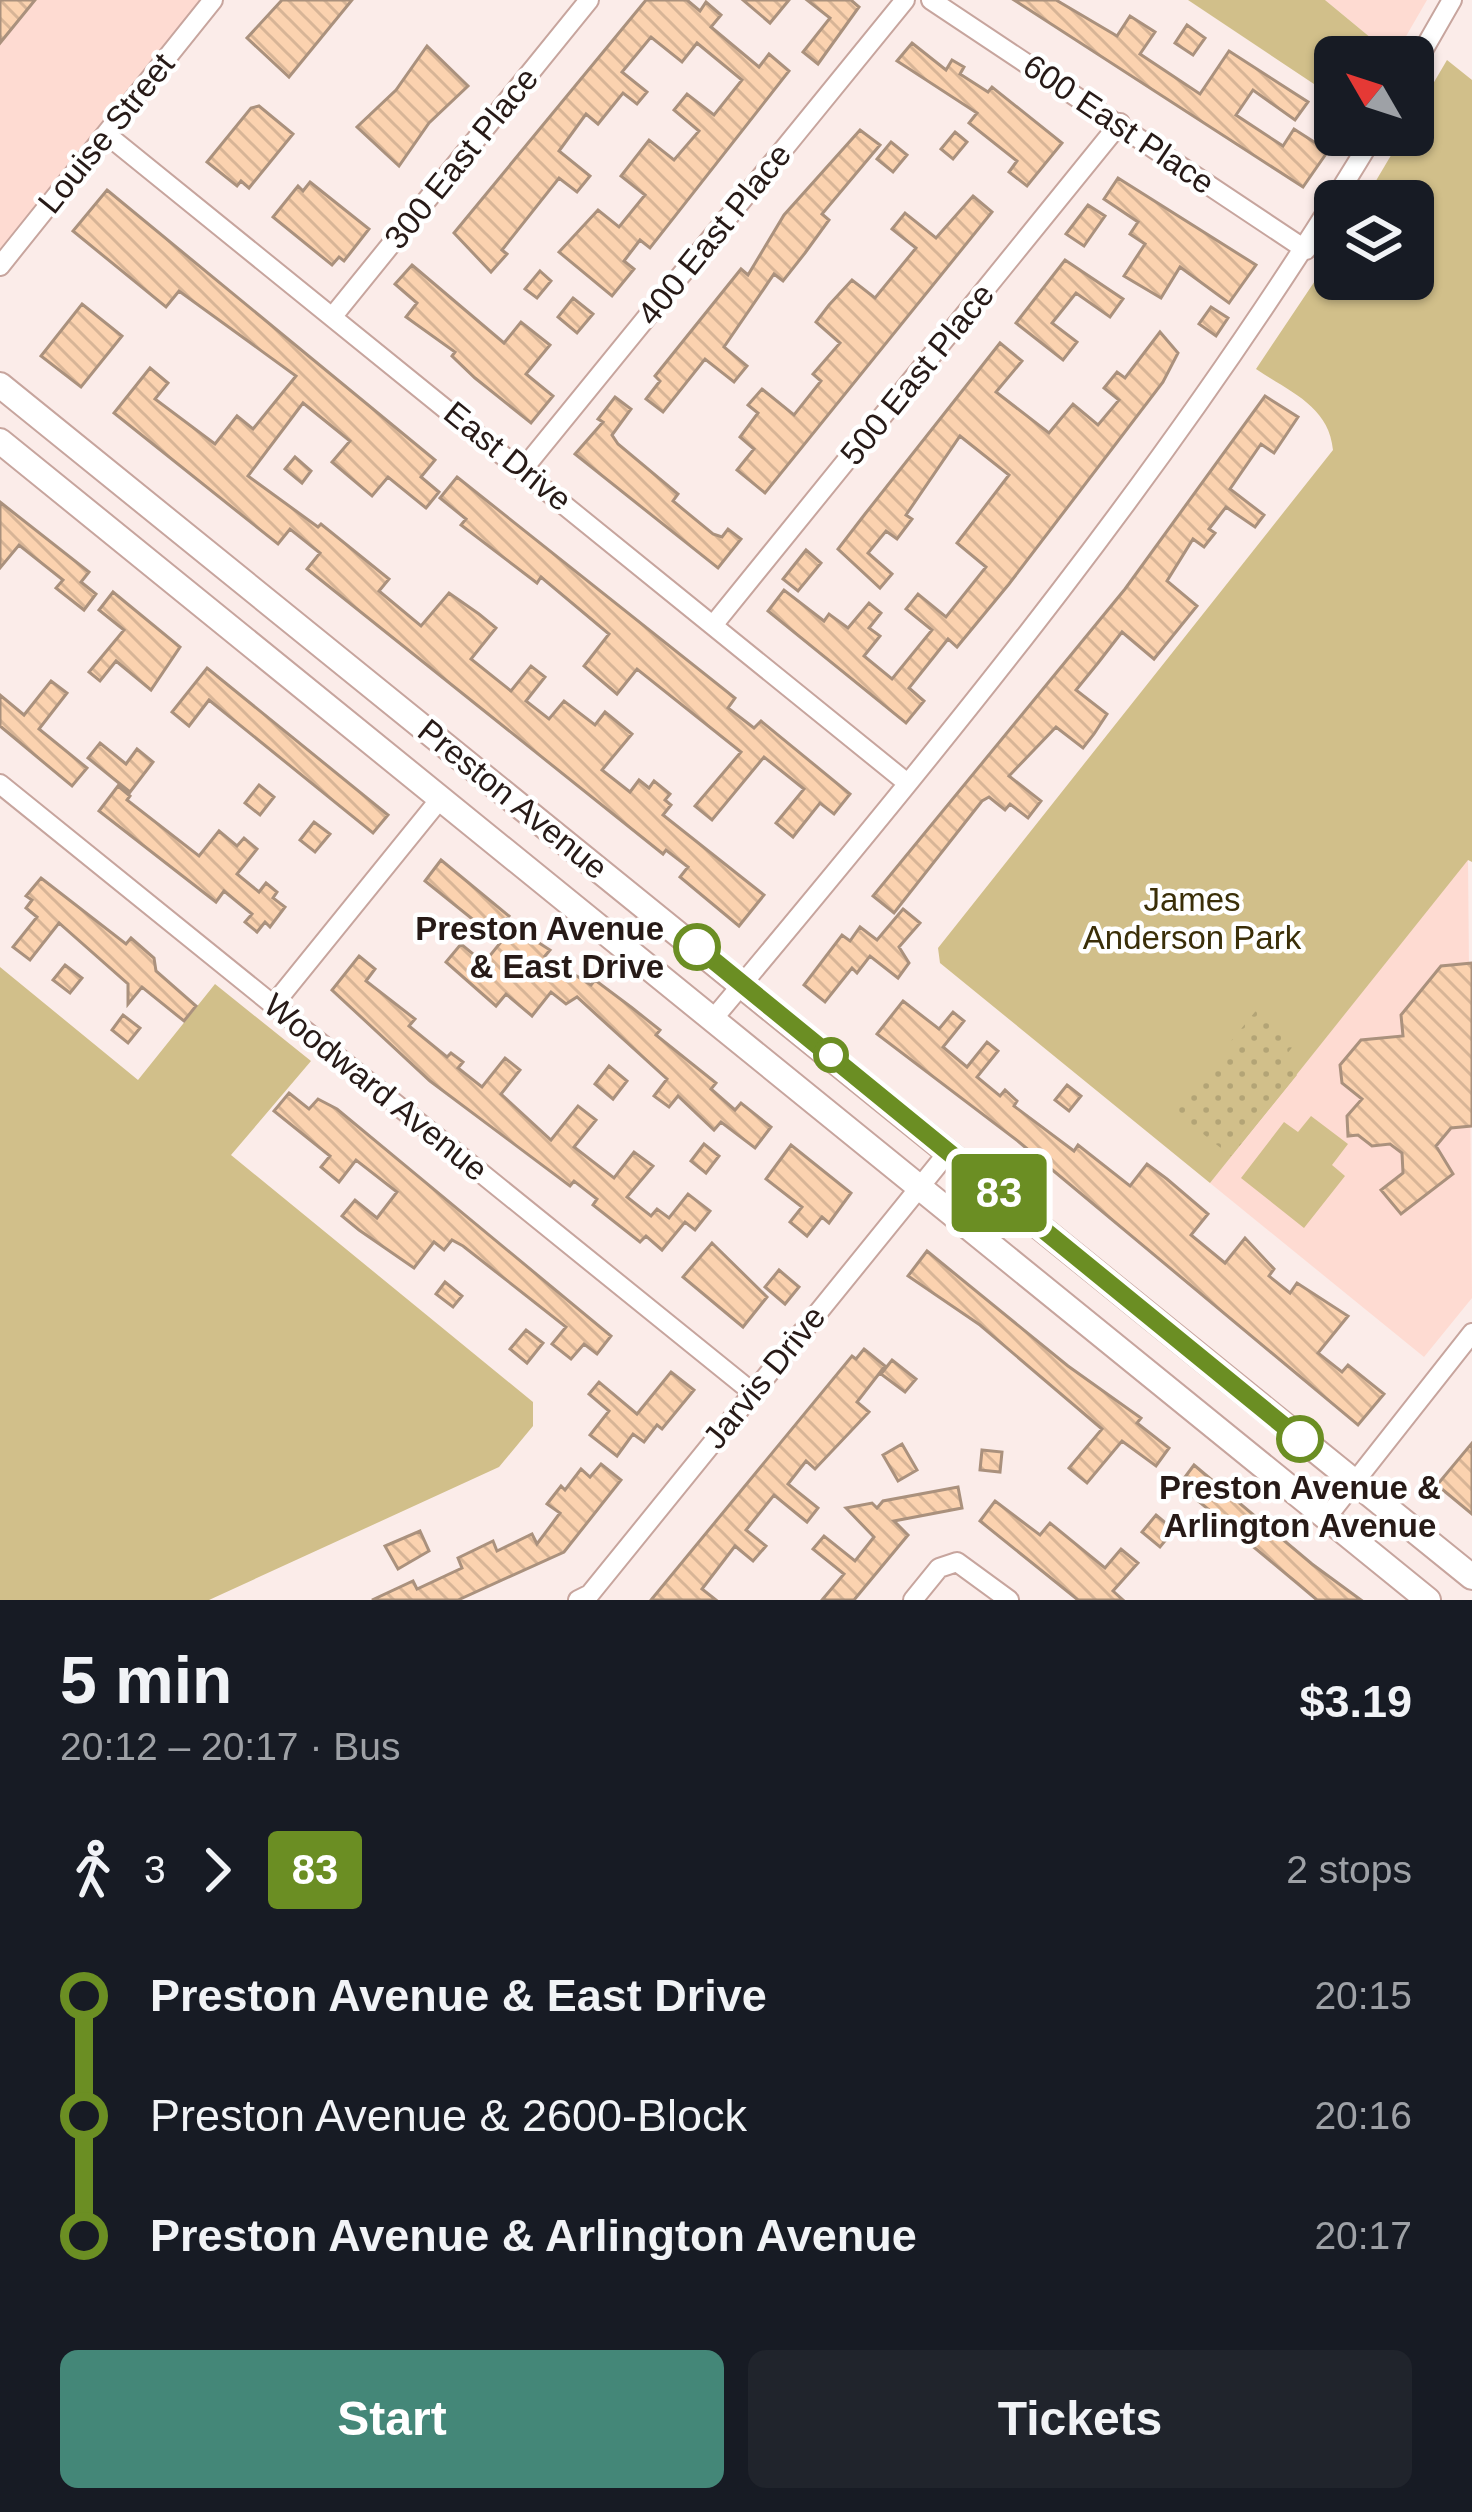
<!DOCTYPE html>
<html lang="en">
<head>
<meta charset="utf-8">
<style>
	body { margin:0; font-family:Helvetica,sans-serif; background:#20242c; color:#f1f3f6; height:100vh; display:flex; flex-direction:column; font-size:45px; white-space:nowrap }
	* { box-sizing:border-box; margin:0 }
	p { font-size:39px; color:#9ea1a6 }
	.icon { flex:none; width:66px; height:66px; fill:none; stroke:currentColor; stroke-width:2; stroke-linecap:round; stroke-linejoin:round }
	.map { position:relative; height:1600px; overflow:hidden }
	.panel { display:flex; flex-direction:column; background:#171b24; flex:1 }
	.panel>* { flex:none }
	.badge { padding:0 24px; border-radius:9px; font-size:42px; line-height:78px }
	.needle { width:78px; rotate:309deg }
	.tools { position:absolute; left:1314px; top:36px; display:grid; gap:24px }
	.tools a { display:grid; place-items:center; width:120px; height:120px; border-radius:18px; background:#171b24; box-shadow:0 3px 9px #0004; font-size:60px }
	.map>.badge { position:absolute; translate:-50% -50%; box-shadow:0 0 0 6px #fff }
	.legs { display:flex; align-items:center; gap:18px; height:132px; padding:0 60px; font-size:39px }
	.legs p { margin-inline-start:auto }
	.head { display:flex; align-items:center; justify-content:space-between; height:204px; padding:0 60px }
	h1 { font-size:66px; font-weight:700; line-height:90px }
	.action { display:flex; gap:24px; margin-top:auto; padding:24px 60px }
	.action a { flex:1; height:138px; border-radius:18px; background:#448778; color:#fff; font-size:48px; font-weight:700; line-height:138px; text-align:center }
	.action a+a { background:#20242c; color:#f1f3f6 }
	ul { padding:0 60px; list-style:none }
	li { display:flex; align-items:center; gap:42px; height:120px; font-size:45px }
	li i { display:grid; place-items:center; width:18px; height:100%; margin:0 15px; background:currentColor }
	li i::after { content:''; width:30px; height:30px; margin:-15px; border:9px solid; border-radius:50%; background:#171b24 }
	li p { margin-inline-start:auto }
	li:first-child i { background:linear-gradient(#0000 50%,currentColor 0) }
	li:last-child i { background:linear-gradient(currentColor 50%,#0000 0) }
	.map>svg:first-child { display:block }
</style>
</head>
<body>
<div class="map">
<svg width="1472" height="1600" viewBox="0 0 1472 1600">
	<defs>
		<pattern id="garden-dots" width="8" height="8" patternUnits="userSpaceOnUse" patternTransform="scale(3)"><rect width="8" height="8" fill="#d1bf8a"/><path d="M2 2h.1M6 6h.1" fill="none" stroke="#b3a476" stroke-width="1.8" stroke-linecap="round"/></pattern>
		<pattern id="building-back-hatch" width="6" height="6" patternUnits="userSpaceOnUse" patternTransform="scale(3)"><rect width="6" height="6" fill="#fbd2af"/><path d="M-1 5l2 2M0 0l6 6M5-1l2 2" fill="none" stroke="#d7b496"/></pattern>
	</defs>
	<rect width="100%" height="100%" fill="#fbece9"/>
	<path fill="#fedbd2" d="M0 0H213L0 266Z
		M1325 0H1427L1394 57Z
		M1468 859 1472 1298 1424 1357 1210 1183Z"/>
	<path fill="#d1bf8a" d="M1188 0H1325L1394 57H1335V98Z
		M1447 60 1472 80V862L1468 860 1210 1183 940 963 938 948 1333 450C1329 406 1290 392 1256 369L1335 251V279H1413V201H1364L1403 135H1413V118Z
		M0 967 138 1080 215 984 311 1061 231 1155 533 1402V1426L499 1467 209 1600H0Z
		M1311 1116 1348 1144 1332 1165 1345 1176 1304 1228 1241 1178 1284 1122 1298 1132Z"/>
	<path fill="url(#garden-dots)" d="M1259 1007 1299 1039 1281 1061 1297 1075 1231 1156 1174 1111Z"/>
	<path fill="url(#building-back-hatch)" stroke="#aa917d" stroke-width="3" d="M0 0H35L0 43Z
		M282 0H352L289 77 247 38Z
		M646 0H687L700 11 706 2 721 15 711 27 759 67 769 54 789 71 650 248 640 240 624 261 634 269 612 296 559 252 598 210 619 227 645 195 621 176 649 140 674 160 699 131 674 110 687 94 714 115 742 80 697 43 682 62 651 37 622 72 647 92 637 104 623 93 598 124 586 114 559 151 590 176 577 192 559 178 502 250 507 254 491 272 454 233Z
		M743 0H789L770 23Z
		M807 0H851L859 7 818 64 803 52 830 18Z
		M1014 0H1056L1117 36 1130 16 1155 32 1140 54 1200 94 1229 51 1308 102 1295 120 1253 90 1236 115 1283 146 1294 129 1328 151 1303 187Z
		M1187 25 1205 38 1193 55 1175 43Z
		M912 43 946 70 952 60 964 67 960 74 988 92 992 87 1062 143 1027 186 1009 172 1017 161 969 123 977 113 897 61Z
		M427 46 468 86 429 123 399 166 357 127 396 90Z
		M259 106 293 134 249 188 241 181 237 186 207 162 251 108Z
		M860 130 880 145 822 214 829 220 805 253 783 281 774 274 724 347 747 366 734 382 705 359 663 412 646 399 660 381 655 376 741 269 748 275 784 215Z
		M955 132 967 142 953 159 941 149Z
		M891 142 907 155 893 172 877 159Z
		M1118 178 1256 265 1229 303 1180 267 1161 298 1124 276 1145 244 1130 234 1138 222 1104 199Z
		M310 182 369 229 344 261 339 257 332 265 273 217 298 186 303 191Z
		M107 190 435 460 421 477 439 492 426 508 388 477 372 496 332 462 350 441 303 403 248 476 318 527 321 524 389 579 379 591 421 626 449 593 479 614 496 628 471 659 511 691 531 666 545 677 526 701 549 719 564 701 595 725 605 712 632 734 602 770 630 792 639 780 649 788 654 781 670 794 665 800 671 805 663 815 764 895 739 926 680 877 688 867 666 850 663 854 307 569 320 553 290 529 278 544 114 413 150 368 168 383 155 399 215 444 237 416 253 429 296 376 179 291 166 307 73 231Z
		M973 196 992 212 765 493 737 470 754 449 740 437 758 413 748 405 762 389 794 415 821 381 813 374 840 343 816 322 829 305 852 280 875 298 916 248 892 229 905 213 936 238Z
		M1088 205 1105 216 1084 246 1066 234Z
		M1065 260 1123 299 1110 317 1076 293 1052 323 1077 342 1063 360 1016 323Z
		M412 265 504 343 521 322 550 345 526 374 553 396 531 423 475 378 452 356 455 352 406 317 417 303 395 284Z
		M540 271 551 281 537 298 525 289Z
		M573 298 593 314 577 333 558 317Z
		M82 304 122 336 81 387 41 356Z
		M1211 307 1228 318 1216 336 1199 324Z
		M1160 332 1178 353 1163 382 1009 584 957 647 948 639 909 688 924 701 906 723 768 611 784 590 824 621 829 614 848 628 869 603 881 613 869 628 880 636 864 656 892 679 932 630 906 609 918 594 946 617 986 567 957 543 1009 475 960 436 906 515 912 519 897 539 886 531 868 553 892 574 880 588 838 549 865 514 1000 343 1022 361 996 392 1049 433 1073 404 1098 425 1119 400 1104 388 1117 372 1125 378Z
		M1265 396 1298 417 1274 453 1261 444 1230 489 1264 515 1255 527 1226 507 1209 529 1215 533 1204 547 1193 539 1167 581 1197 606 1154 659 1122 632 1098 663 1076 690 1107 714 1094 734 1083 748 1056 727 1009 776 1041 801 1028 818 1010 804 1005 810 989 797 982 801 894 913 873 896 1125 589Z
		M615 397 631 409 612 435 618 444 678 494 673 501 713 534 722 537 728 529 741 539 718 568 575 454 603 422 598 419Z
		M295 457 311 471 302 483 285 469Z
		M457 477 735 698 728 708 754 728 761 721 850 794 834 814 820 803 793 837 776 823 804 789 764 757 712 820 695 806 741 752 637 669 617 694 584 666 609 634 541 577 537 583 461 525 466 519 440 498Z
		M0 502 89 572 81 582 96 594 84 610 56 588 63 580 19 545 0 568Z
		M806 550 821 563 798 591 783 579Z
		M113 592 180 647 151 690 116 661 100 681 89 672 124 630 99 610Z
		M207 668 388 815 373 833 209 700 189 726 172 712Z
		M51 681 67 693 39 729 87 768 72 786 0 726V695L24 715Z
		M100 743 126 764 137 749 153 762 130 792 88 758Z
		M259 785 274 797 260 815 245 803Z
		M118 786 130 796 127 800 199 856 219 831 237 846 244 838 257 849 237 874 259 892 266 883 277 892 273 898 285 907 270 927 265 922 257 932 245 922 252 914 224 891 216 902 99 811Z
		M314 822 330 834 315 852 300 840Z
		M441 860 509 916 505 921 550 950 545 956 591 985 595 980 631 1007 660 1030 656 1035 716 1083 711 1089 735 1110 741 1103 771 1127 755 1148 721 1122 714 1130 678 1096 669 1107 654 1096 667 1079 577 997 566 1004 551 992 532 1016 506 994 496 1006 446 962 461 944 484 963 501 942 425 881Z
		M41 878 126 944 131 938 154 958 156 971 196 1006 184 1021 142 987 128 1004V984L59 923 30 960 13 947 37 917 26 908 32 900 26 896Z
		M903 909 920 923 899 947 909 963 898 978 870 956 857 973 852 968 825 1002 804 985 842 935 850 941 860 927 877 940Z
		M359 956 375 969 366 981 415 1019 409 1026 447 1057 451 1053 463 1062 458 1068 482 1087 505 1058 520 1070 501 1094 551 1140 578 1106 596 1120 574 1147 614 1178 634 1152 653 1166 627 1197 651 1216 657 1209 669 1218 688 1194 710 1211 695 1230 685 1222 662 1250 646 1236 640 1242 593 1205 597 1199 574 1181 570 1186 430 1081 332 990Z
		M1472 963V1126L1451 1128 1436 1146 1453 1174 1401 1214 1381 1190 1403 1173 1402 1153 1390 1144 1372 1146 1358 1135 1348 1136 1347 1116 1362 1099 1342 1083 1340 1065 1361 1040 1403 1036 1401 1015 1441 966Z
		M65 965 82 978 70 993 53 980Z
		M903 1001 939 1029 953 1012 964 1021 943 1047 967 1067 987 1042 998 1051 977 1077 1000 1096 1005 1090 1017 1101 1014 1106 1074 1151 1078 1145 1130 1186 1147 1164 1167 1179 1208 1214 1191 1235 1225 1263 1245 1238 1274 1269 1269 1276 1290 1293 1297 1283 1348 1316 1318 1353 1342 1372 1348 1365 1384 1394 1358 1425 1019 1142 877 1034Z
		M123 1015 140 1028 128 1043 112 1030Z
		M609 1066 627 1081 613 1099 595 1084Z
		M1067 1085 1081 1096 1069 1111 1055 1100Z
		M289 1093 309 1109 318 1099 337 1109 611 1336 597 1354 584 1344 571 1359 552 1344 566 1327 463 1246 452 1240 444 1250 434 1242 414 1268 359 1230 342 1216 355 1200 377 1218 397 1192 356 1160 339 1182 321 1167 330 1156 274 1111Z
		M704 1144 719 1156 706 1173 691 1161Z
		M791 1145 851 1193 829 1223 822 1217 807 1236 790 1222 802 1207 766 1179Z
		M712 1243 767 1297 743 1327 683 1277Z
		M927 1251 1068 1366 1141 1418 1137 1423 1169 1448 1156 1466 1122 1441 1087 1483 1069 1468 1102 1429 980 1325 908 1276Z
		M779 1270 799 1287 785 1304 765 1287Z
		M445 1282 462 1296 453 1307 436 1294Z
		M526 1330 543 1343 527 1363 510 1349Z
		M864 1349 885 1366 857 1402 869 1412 815 1469 806 1461 788 1484 818 1508 807 1522 774 1495 746 1530 766 1546 753 1561 735 1546 702 1589 716 1600H651L852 1356 856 1359Z
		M892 1360 916 1379 905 1392 881 1374Z
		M671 1372 694 1390 662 1429 657 1425 644 1442 633 1434 617 1456 590 1435 609 1411 589 1394 599 1382 637 1414Z
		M1472 1443V1514L1437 1485Z
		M902 1444 917 1470 898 1481 883 1455Z
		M982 1450 1002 1452 1000 1472 980 1470Z
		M601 1464 621 1480 564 1552 458 1600H372L413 1581 417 1589 462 1568 458 1558 493 1541 497 1551 532 1534 537 1544 560 1513 547 1504 561 1486 565 1490 581 1469 590 1477Z
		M1194 1465 1312 1564 1361 1600H1317L1297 1583 1179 1485Z
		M958 1487 962 1508 894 1521 908 1535 854 1600H822L844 1574 813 1549 824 1536 855 1561 874 1537 846 1508 872 1503 877 1508 883 1501Z
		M995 1501 1040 1535 1050 1523 1105 1568 1121 1549 1138 1563 1113 1591 1123 1600H1078L980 1521Z
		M1156 1515 1174 1530 1160 1547 1142 1532Z
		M420 1531 429 1551 398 1569 385 1546Z"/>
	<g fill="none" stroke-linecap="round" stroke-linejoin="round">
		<g stroke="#c7a59e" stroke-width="22">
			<path id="minor" d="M931 0 1306 250
				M1413 68 1452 0
				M106 134 906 782
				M0 266 213 0
				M333 316 589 0
				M524 468 905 0
				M714 624 1120 123
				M0 784 752 1392
				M274 1004 440 799
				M713 1019C950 737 1184 451 1374 135
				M1327 1517 1472 1333
				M578 1600 590 1594 949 1151
				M913 1600 939 1568 957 1562 1009 1600"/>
		</g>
		<g stroke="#c7a59e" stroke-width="28">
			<path id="major" d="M0 385 1472 1577
				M0 441 1428 1600"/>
		</g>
		<use href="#minor" stroke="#fff" stroke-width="18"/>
		<use href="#major" stroke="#fff" stroke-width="24"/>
	</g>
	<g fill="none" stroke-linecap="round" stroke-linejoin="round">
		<g stroke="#fff" stroke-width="27">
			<path id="line-1" d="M697 947 1300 1439"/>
		</g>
		<use href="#line-1" stroke="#6b8e23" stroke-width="18"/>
	</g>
	<g fill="#fff" stroke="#6b8e23" stroke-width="6">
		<circle cx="697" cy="947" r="21"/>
		<circle cx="831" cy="1055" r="15"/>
		<circle cx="1300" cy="1439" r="21"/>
	</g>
	<g text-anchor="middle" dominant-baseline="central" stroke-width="9" stroke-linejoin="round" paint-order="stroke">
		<g font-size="33" fill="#271a17" stroke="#fff">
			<text transform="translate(1119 124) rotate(34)">600 East Place</text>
			<text transform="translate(106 133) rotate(-51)">Louise Street</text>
			<text transform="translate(461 158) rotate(-51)">300 East Place</text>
			<text transform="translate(714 234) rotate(-51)">400 East Place</text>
			<text transform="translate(917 374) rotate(-51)">500 East Place</text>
			<text transform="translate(508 456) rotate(39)">East Drive</text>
			<text transform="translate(513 799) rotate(39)">Preston Avenue</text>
			<text transform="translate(376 1087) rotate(39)">Woodward Avenue</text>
			<text transform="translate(764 1377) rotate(-51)">Jarvis Drive</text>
		</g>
		<g font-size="33" fill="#3a2e08" stroke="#fff">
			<text x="1192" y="899">James<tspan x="1192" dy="38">Anderson Park</tspan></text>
		</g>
		<g font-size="33" font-weight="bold" fill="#271a17" stroke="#fff" text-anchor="end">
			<text x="664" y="928">Preston Avenue<tspan x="664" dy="38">&amp; East Drive</tspan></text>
			<text x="1300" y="1487" text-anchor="middle">Preston Avenue &amp;<tspan x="1300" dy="38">Arlington Avenue</tspan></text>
		</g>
	</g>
</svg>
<div class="tools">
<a><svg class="needle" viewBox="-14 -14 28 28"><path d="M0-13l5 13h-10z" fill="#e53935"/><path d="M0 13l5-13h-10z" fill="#9ea1a6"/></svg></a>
<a><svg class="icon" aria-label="layers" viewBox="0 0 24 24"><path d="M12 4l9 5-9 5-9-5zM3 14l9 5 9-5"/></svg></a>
</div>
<b class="badge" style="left:999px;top:1193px;background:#6b8e23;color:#fff">83</b>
</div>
<section class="panel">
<div class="head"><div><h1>5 min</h1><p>20:12 – 20:17 · Bus</p></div><b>$3.19</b></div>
<div class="legs"><svg class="icon" aria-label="walk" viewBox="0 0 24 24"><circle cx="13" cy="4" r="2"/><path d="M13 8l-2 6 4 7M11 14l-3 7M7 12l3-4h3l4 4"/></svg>3<svg class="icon" aria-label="forward" viewBox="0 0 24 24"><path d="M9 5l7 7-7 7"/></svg><b class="badge" style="background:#6b8e23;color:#fff">83</b><p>2 stops</p></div>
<ul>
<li><i style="color:#6b8e23"></i><b>Preston Avenue &amp; East Drive</b><p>20:15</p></li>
<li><i style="color:#6b8e23"></i><span>Preston Avenue &amp; 2600-Block</span><p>20:16</p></li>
<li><i style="color:#6b8e23"></i><b>Preston Avenue &amp; Arlington Avenue</b><p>20:17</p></li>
</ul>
<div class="action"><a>Start</a><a>Tickets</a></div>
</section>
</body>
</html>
